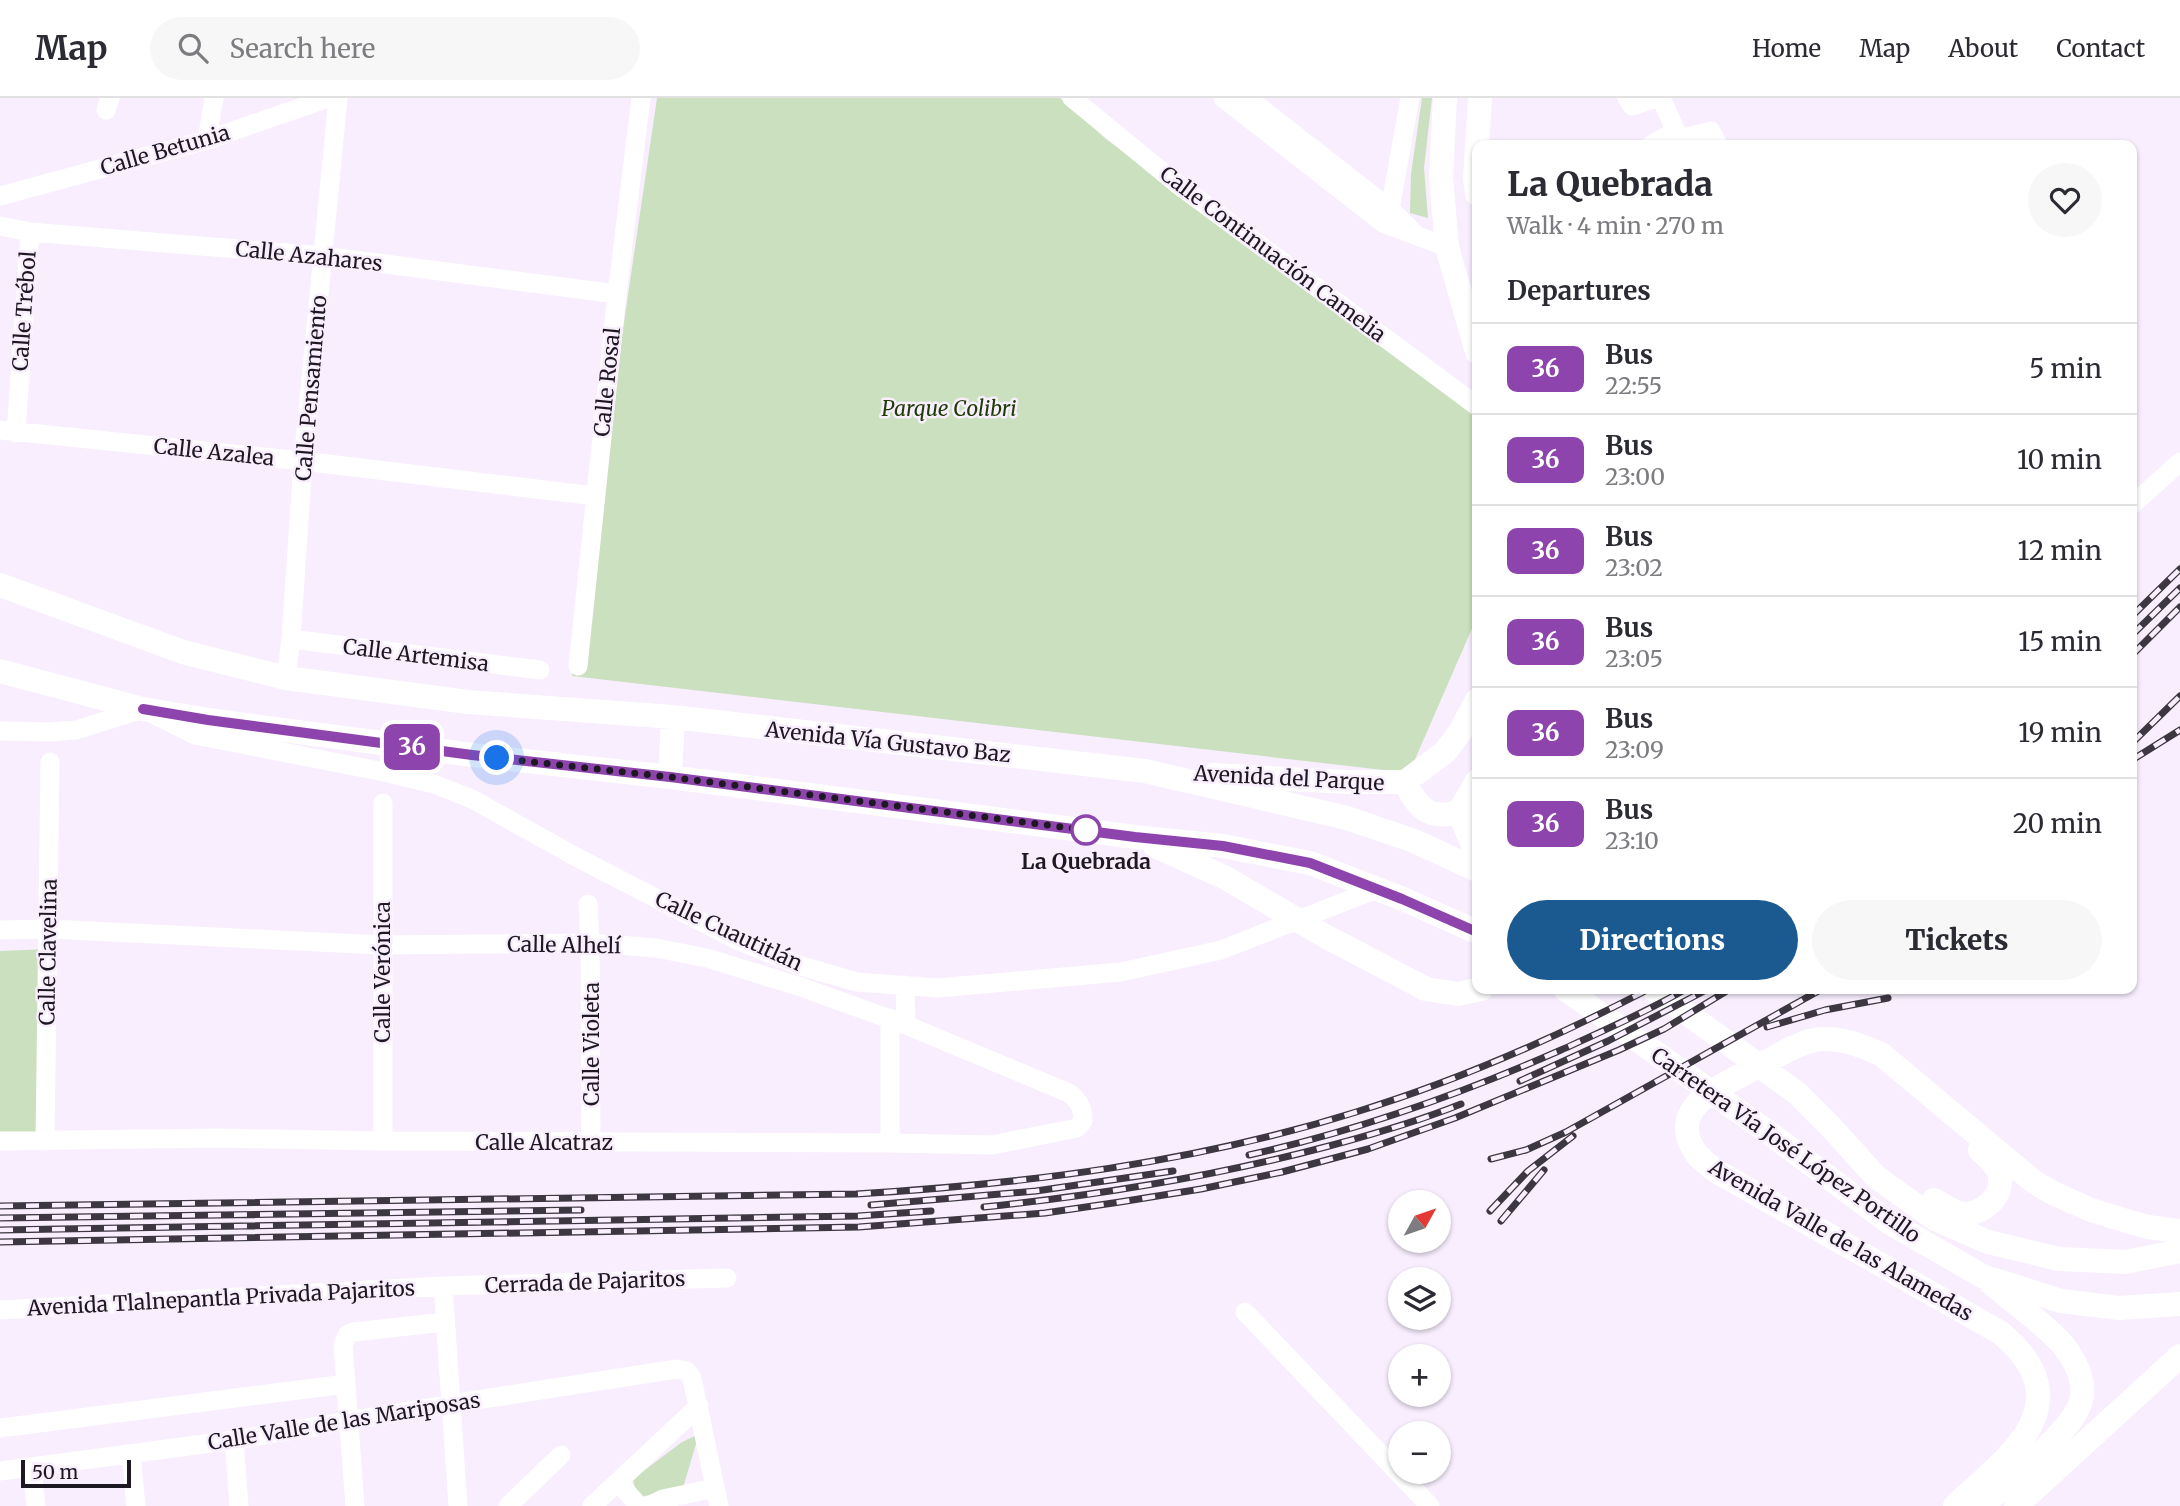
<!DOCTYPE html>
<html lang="en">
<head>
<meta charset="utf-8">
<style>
	body { margin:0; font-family:Merriweather,serif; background:#f7f7f7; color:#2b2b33; height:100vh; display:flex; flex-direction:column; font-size:26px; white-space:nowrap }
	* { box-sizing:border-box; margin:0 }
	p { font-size:23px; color:#7c7c81 }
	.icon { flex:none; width:38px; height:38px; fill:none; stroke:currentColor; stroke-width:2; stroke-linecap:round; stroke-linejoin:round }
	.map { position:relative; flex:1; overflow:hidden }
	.details { position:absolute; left:1472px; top:42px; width:665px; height:854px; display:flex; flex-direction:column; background:#fff; border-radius:14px; box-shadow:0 2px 5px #0004 }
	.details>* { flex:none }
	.badge { padding:0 14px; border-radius:10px; font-size:24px; line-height:46px }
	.needle { width:46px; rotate:50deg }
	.controls { position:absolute; left:1388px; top:1092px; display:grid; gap:14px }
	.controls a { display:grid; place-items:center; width:63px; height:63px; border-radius:50%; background:#fff; box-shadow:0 2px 5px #0004; font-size:35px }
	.scale { position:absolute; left:21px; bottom:18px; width:110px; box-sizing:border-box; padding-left:7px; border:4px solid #1d1821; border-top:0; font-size:19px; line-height:24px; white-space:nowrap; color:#1d1821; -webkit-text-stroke:5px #f8eefe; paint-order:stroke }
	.you { position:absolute; width:35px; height:35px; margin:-18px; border:5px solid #fff; border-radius:50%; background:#1a73e8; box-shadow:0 0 0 10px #1a73e833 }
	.map>.badge { position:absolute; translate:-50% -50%; box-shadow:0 0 0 4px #fff }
	h2 { padding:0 35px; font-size:26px; line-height:63px }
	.round { display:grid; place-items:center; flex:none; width:74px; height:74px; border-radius:37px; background:#f7f7f7 }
	.summary { display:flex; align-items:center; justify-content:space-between; height:119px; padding:0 35px }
	h1 { font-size:33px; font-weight:800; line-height:52px }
	.action { display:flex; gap:14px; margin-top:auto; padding:14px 35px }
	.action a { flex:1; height:80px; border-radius:42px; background:#1b5a90; color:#fff; font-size:28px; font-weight:800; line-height:80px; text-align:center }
	.action a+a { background:#f7f7f7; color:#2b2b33 }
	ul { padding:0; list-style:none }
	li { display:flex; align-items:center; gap:21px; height:91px; padding:0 35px; border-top:2px solid #e1e1e2 }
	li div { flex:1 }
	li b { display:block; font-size:26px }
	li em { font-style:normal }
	li .badge { min-width:77px; font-weight:700; text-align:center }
	header { display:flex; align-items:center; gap:42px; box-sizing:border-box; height:98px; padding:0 35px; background:#fff; border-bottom:2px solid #e1e1e2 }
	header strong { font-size:33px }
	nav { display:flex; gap:38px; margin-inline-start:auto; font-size:24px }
	.search { width:490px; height:63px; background:#f7f7f7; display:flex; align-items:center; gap:18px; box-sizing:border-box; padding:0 24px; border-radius:38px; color:#7c7c81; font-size:26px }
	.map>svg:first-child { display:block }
</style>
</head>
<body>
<header>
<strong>Map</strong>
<div class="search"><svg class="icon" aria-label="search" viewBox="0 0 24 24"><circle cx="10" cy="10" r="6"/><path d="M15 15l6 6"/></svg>Search here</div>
<nav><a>Home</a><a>Map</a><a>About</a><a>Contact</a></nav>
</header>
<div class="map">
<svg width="2180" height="1408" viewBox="0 0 2180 1408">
	<rect width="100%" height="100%" fill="#f8eefe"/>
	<path fill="#cbe0bf" d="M657 0H1060L1106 41 1477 310V481L1474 526 1409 675 572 578Z
		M1422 0H1432L1424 70 1428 120 1410 115 1411 76Z
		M50 851 45 1043H0V853Z
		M699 1336 682 1393 637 1399 633 1381 682 1344Z"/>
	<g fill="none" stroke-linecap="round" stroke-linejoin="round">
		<path stroke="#fff" stroke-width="19" d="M1072 0 1176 85 1477 308
			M1223 0 1383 125 1447 149
			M1248 0 1390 111 1413 134
			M1627 0 1632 8 1656 0
			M1661 0 1682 47
			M106 12 110 0
			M1679 41 1711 33 1718 47
			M207 42 214 0
			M1651 47 1675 33
			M0 98 207 42 328 0
			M1386 119 1390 111 1410 0
			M0 128 30 134 324 158 617 196
			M0 332 303 363 595 398
			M16 335 30 134
			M2132 407 2180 364
			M291 541 540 572
			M578 568 617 196 641 0
			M286 580 291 541 303 363 338 0
			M0 633 50 634 76 632 143 611 195 637 384 674 434 686 472 701 578 760 739 843 801 868 857 884 937 890 1121 874 1221 852 1377 791
			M383 705V1043
			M588 806 590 845 591 1044
			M0 832 49 831 381 847 590 845 656 850 707 860 801 889 906 927 1069 995C1079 1003 1083 1010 1083 1023L1077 1030 992 1047 890 1045 383 1043 217 1040 0 1043
			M905 887 906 927
			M890 920V1045
			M45 1043 50 664
			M443 1188 458 1408
			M0 1212 443 1188 727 1180
			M1245 1214 1430 1408
			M0 1330 346 1286
			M234 1342 239 1408
			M131 1356 136 1408
			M32 1369 36 1408
			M0 1373 234 1342 451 1306 677 1271 687 1273 692 1280 719 1408
			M618 1384 639 1408
			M355 1408 343 1247 347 1237 354 1234 444 1224
			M508 1408 561 1357
			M592 1408 699 1308
			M648 1408 663 1401 715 1390"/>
		<path stroke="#fff" stroke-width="24" d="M1445 0 1441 79 1447 149 1477 254
			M1477 96 1475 81 1480 0
			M0 487 183 554 286 580 468 604 673 619 1145 673 1347 720 1414 743 1477 772
			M0 573 143 611 208 622 472 657 670 679 1135 739 1223 748 1310 765 1403 801 1477 834
			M1213 677 1348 684H1405L1445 654 1460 634 1477 602
			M670 679 673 619
			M1477 683 1459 714 1471 743 1477 752
			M1405 684C1418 711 1429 722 1459 714
			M1155 748 1224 779 1325 838 1426 891 1458 896 1481 891
			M1565 891 1768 1034 1887 1123 1982 1178 2061 1203 2119 1210 2180 1206
			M1653 891 1797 995 1832 1030 1876 1079 1935 1121 1988 1144 2059 1161 2125 1164 2180 1153
			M1934 1102C1942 1106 1951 1113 1959 1115 1979 1119 2003 1101 2000 1079 1999 1068 1988 1060 1980 1052
			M1955 1408C1997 1367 2073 1318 2020 1254 2015 1247 2007 1241 2001 1235L1716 1073C1709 1067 1701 1062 1696 1055 1665 1010 1720 989 1751 972 1771 962 1792 947 1814 942 1838 938 1860 947 1881 956L2034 1084 2055 1096 2091 1112 2120 1121 2148 1129 2180 1133
			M1982 1408C2005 1386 2074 1332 2081 1303 2086 1283 2076 1264 2064 1248 2047 1228 2012 1203 1991 1185
			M2016 1408 2180 1258"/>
		<g stroke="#3d3741" stroke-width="7">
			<path id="rail" d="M2132 518 2180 471
				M2132 537 2180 490
				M2132 557 2180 509
				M2132 645 2180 598
				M2132 662 2180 632
				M1767 929 1825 912 1888 900
				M1520 983 1608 943 1708 891
				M1249 1057C1356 1033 1461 996 1561 952 1603 933 1646 914 1686 891
				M1491 1061 1526 1052 1566 1034 1822 891
				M871 1107 1036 1093 1173 1073
				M0 1108 856 1096C1025 1086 1194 1065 1356 1014 1457 983 1555 940 1649 891
				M984 1109C1101 1097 1216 1078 1329 1048 1374 1036 1419 1023 1461 1006
				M1490 1113 1528 1073 1573 1038
				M0 1120 581 1112
				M1501 1123 1544 1072
				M0 1132 858 1118 931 1113
				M0 1144 859 1129 1045 1115 1120 1104 1201 1091 1282 1074 1368 1051 1455 1020 1619 952 1664 931 1730 891"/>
		</g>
		<use href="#rail" stroke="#f8eefe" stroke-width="4.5" stroke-dasharray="13" stroke-linecap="butt"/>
	</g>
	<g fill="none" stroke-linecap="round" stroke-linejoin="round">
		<g stroke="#fff" stroke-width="16">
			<path id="line" d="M143 611 208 622 472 657 670 679 1135 739 1223 748 1310 765 1402 801 1477 834"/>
		</g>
		<use href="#line" stroke="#8e44ad" stroke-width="10"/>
		<path stroke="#1d1821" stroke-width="7" stroke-dasharray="0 12.6" d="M497 660 670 679 1086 732"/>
	</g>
	<circle fill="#fff" stroke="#8e44ad" stroke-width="3.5" cx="1086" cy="732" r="14"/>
	<g text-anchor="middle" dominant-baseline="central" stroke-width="5" stroke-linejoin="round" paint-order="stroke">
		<g font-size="21" fill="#1d1821" stroke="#f8eefe">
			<text transform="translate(165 52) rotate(-16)">Calle Betunia</text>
			<text transform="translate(1273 156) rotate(37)">Calle Continuación Camelia</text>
			<text transform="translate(309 158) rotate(6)">Calle Azahares</text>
			<text transform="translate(24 213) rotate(-86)">Calle Trébol</text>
			<text transform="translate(607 284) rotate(-84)">Calle Rosal</text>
			<text transform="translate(311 290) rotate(-85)">Calle Pensamiento</text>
			<text transform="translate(214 354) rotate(6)">Calle Azalea</text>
			<text transform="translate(416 557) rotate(7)">Calle Artemisa</text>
			<text transform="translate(888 644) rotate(6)">Avenida Vía Gustavo Baz</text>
			<text transform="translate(1289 680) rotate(3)">Avenida del Parque</text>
			<text transform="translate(729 833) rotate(25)">Calle Cuautitlán</text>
			<text transform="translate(564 847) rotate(1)">Calle Alhelí</text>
			<text transform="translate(48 854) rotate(-89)">Calle Clavelina</text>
			<text transform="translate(382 874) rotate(-90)">Calle Verónica</text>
			<text transform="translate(591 946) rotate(-90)">Calle Violeta</text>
			<text x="544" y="1044">Calle Alcatraz</text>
			<text transform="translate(1786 1047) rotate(35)">Carretera Vía José López Portillo</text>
			<text transform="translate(1841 1142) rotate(30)">Avenida Valle de las Alamedas</text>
			<text transform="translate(585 1184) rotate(-2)">Cerrada de Pajaritos</text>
			<text transform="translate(221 1200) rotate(-3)">Avenida Tlalnepantla Privada Pajaritos</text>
			<text transform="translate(344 1323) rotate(-9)">Calle Valle de las Mariposas</text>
		</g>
		<g font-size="21" font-style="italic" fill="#203c06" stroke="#f8eefe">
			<text x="949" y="310">Parque Colibri</text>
		</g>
		<g font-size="21" font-weight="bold" fill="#1d1821" stroke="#f8eefe">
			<text x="1086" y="763">La Quebrada</text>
		</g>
	</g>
</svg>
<div class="controls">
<a><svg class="needle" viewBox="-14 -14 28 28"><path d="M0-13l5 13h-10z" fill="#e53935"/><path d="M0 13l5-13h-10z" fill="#7c7c81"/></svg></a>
<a><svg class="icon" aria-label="layers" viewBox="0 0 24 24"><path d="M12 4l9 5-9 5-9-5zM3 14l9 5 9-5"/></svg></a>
<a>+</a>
<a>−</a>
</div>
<div class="scale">50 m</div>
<div class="you" style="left:497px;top:660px"></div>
<b class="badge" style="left:412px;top:649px;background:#8e44ad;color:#fff">36</b>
<section class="details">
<div class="summary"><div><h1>La Quebrada</h1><p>Walk · 4 min · 270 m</p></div><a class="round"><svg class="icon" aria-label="heart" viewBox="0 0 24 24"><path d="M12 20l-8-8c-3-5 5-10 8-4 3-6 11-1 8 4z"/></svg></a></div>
<h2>Departures</h2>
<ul>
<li><span class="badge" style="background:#8e44ad;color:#fff">36</span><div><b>Bus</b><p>22:55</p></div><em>5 min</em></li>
<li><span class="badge" style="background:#8e44ad;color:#fff">36</span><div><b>Bus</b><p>23:00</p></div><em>10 min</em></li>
<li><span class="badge" style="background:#8e44ad;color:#fff">36</span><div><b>Bus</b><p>23:02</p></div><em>12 min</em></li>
<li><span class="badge" style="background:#8e44ad;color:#fff">36</span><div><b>Bus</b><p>23:05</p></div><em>15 min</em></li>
<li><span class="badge" style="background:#8e44ad;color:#fff">36</span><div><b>Bus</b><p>23:09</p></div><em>19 min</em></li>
<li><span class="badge" style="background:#8e44ad;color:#fff">36</span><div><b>Bus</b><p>23:10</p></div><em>20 min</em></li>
</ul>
<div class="action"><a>Directions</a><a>Tickets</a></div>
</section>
</div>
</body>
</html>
